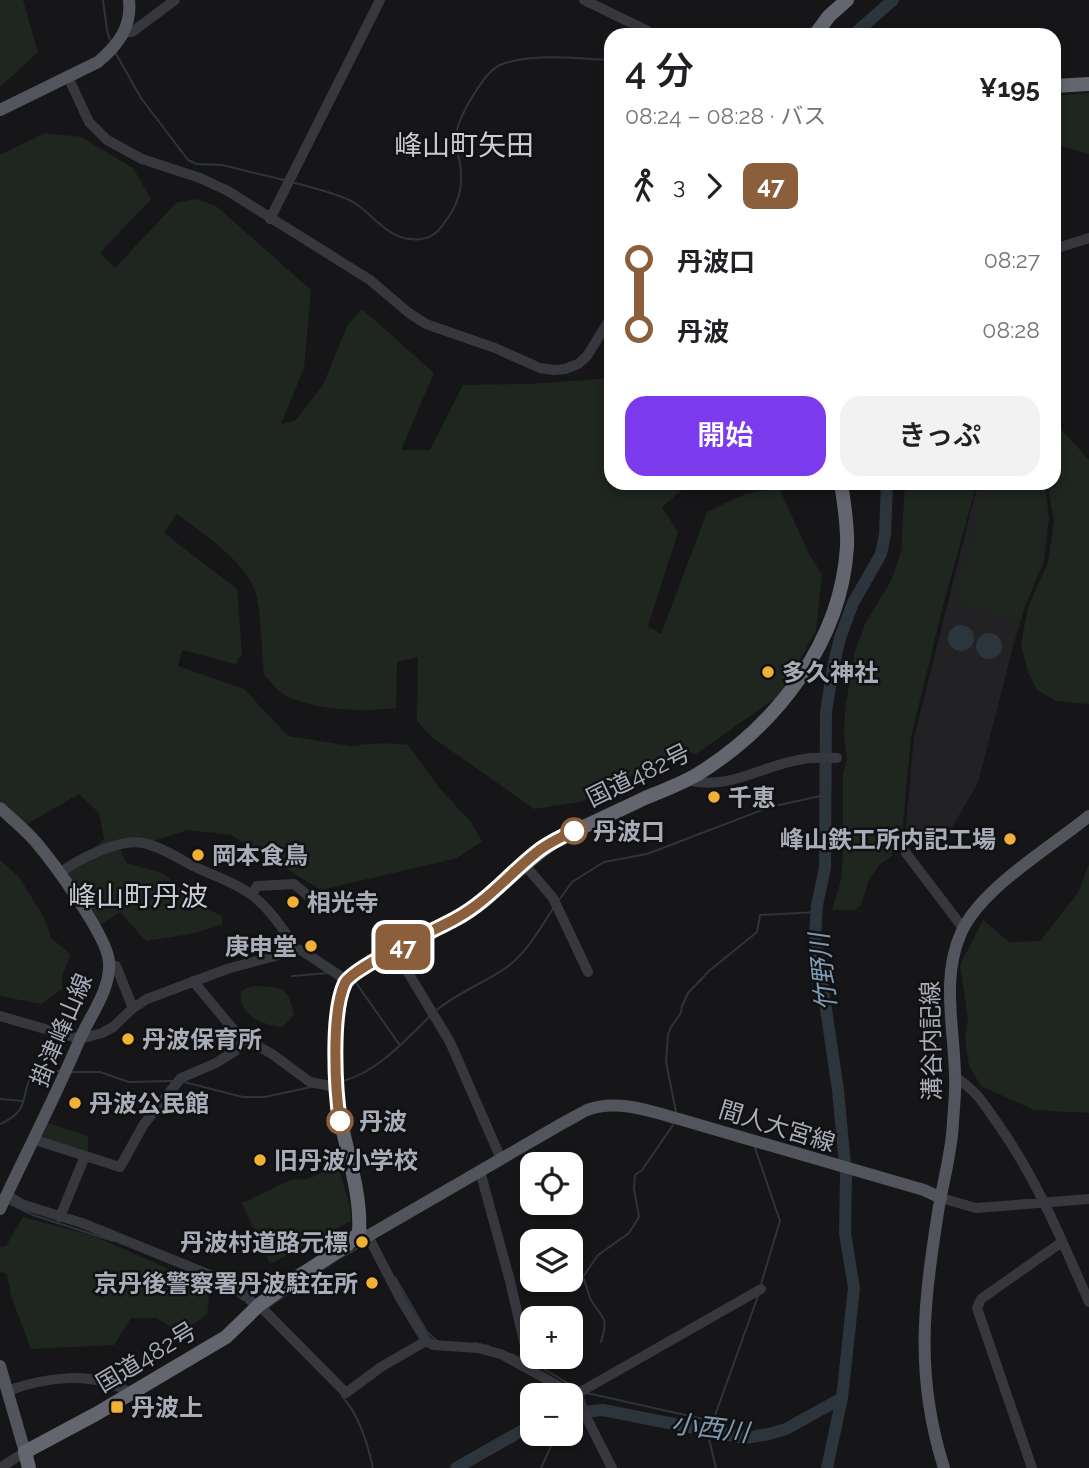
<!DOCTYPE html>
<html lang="ja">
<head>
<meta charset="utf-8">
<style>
	body { margin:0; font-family:Raleway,"Noto Sans JP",sans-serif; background:#f2f2f2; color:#202124; height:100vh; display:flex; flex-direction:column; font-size:26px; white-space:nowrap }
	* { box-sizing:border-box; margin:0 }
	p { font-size:23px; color:#757577 }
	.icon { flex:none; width:38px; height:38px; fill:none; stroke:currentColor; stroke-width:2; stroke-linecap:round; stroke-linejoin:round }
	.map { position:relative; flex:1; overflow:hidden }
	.panel { position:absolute; left:604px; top:28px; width:457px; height:462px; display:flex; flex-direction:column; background:#fff; border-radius:21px; box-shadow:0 4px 10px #0003 }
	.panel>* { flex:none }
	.badge { padding:0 14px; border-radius:10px; font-size:24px; line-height:46px }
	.tools { position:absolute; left:520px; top:1152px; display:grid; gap:14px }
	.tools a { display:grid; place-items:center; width:63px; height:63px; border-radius:14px; background:#fff; box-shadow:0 4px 10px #0003; font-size:35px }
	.map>.badge { position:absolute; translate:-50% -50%; box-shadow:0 0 0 4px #fff }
	.legs { display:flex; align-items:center; gap:10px; height:77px; padding:0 21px; font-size:23px }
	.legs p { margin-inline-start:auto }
	.head { display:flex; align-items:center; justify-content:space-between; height:119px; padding:0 21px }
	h1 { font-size:38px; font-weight:600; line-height:52px }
	.button { display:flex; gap:14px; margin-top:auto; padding:14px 21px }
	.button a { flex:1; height:80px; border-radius:21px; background:#7c3aed; color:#fff; font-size:28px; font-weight:600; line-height:80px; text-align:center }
	.button a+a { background:#f2f2f2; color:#202124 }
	ul { padding:0 21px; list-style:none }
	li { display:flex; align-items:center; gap:24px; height:70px; font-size:26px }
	li i { display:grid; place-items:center; width:10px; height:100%; margin:0 9px; background:currentColor }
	li i::after { content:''; width:18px; height:18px; margin:-9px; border:5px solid; border-radius:50%; background:#fff }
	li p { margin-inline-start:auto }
	li:first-child i { background:linear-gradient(#0000 50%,currentColor 0) }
	li:last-child i { background:linear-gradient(currentColor 50%,#0000 0) }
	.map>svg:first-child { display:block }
</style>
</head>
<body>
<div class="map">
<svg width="1089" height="1468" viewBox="0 0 1089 1468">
	<rect width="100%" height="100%" fill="#161618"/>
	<path fill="#222225" d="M978 483H1009L1046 490 1049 519 1044 561 1025 607 1014 643 978 783 945 839 933 847 904 845 914 738Z"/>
	<path fill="#1e261f" d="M0 0H23L38 52 0 87Z
		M1089 93V154L1054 144V96Z
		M45 133 81 137 133 168 151 199 100 253 115 268 176 203 196 199 216 206 311 290 304 368 281 424 295 421 323 385 347 326 362 309 434 373 401 450H430L463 385 528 384 611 378V483H690L662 507 678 532 648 626 661 634 707 512 745 494 779 488 809 554 822 575 816 630 791 677 777 697 696 754 681 750 580 802 534 809 432 737 417 721 418 657 397 662 396 708C362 712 320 711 288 697 279 693 271 682 264 675 261 649 262 620 256 594 249 564 201 532 177 514L164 533 237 589 242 653 236 664 182 650 178 666 244 689 288 736 351 746 382 743 408 745 440 789 470 821 482 841 457 858 321 890 231 835 188 830 153 841 95 851V847L104 839 99 813 79 794 27 824 0 802V155Z
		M1054 421 1089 460V704L1056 701 1037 690 1028 672 1021 644 1028 607 1048 563 1054 521 1047 483H1054Z
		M905 483H977L944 602 911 737 901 845 893 844 892 856 880 864 869 880 861 905 855 910H832L841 880 843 856V773L847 758 844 737 845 709 855 652 865 624 891 581 901 552Z
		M985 483H1004L1045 491C1051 547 1038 572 1018 622L955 602Z
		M120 848 126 863 163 873 196 903 222 916V925L191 934 146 941 120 912 97 927 65 873 73 865Z
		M0 860 19 877 43 916 52 939 71 954 62 976V989L41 1004 0 996Z
		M1089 864V1113L1034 1110 981 1086 969 1066 965 1039 968 1018 960 965 983 920 1009 942 1040 941 1078 893Z
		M252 986C281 987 288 985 294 1015L283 1027C262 1025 237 1015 241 991Z
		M48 1123 88 1136V1153L41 1139Z
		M338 1166 350 1207 351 1221 270 1264 242 1203 291 1180 308 1179Z
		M23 1217 94 1236 210 1287 207 1314 182 1333 156 1318H131L114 1345 31 1349 11 1296 7 1274 0 1271V1247L6 1246Z"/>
	<path fill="#2c353c" d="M948 638a13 13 0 1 1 26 0a13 13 0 1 1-26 0Z
		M976 646a13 13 0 1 1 26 0a13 13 0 1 1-26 0Z"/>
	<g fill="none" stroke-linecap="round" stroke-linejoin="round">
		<path stroke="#2c353c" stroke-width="2" d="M103 0 107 30 110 40
			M115 52 141 98 188 160 197 164 222 165 284 180
			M292 182C312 188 335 192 353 202 373 214 386 237 410 239 424 241 434 237 442 226 458 206 464 189 460 163 458 154 455 145 456 136 457 119 484 72 500 65 533 52 576 59 611 60
			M559 900 572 882 604 862 647 854 770 807 825 795
			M292 976 329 973
			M354 980 399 1044
			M437 1010C458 992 485 983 507 967 527 952 540 929 554 907
			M70 1072H100L129 1082 172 1081
			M343 1081C377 1072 406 1040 430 1016
			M184 1082 243 1097H265L311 1087
			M0 1099 23 1101
			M676 1112 666 1062 668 1035 671 1027 681 1013 682 1006 688 993 709 971 757 932 760 915 817 912
			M0 1124C35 1109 17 1091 36 1071H61
			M755 1148 780 1221 761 1284
			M10 1204 33 1215 113 1241
			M186 1270 226 1288 243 1300
			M395 1277 427 1332 437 1341
			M267 1308 338 1259 367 1243
			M601 1342C609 1316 603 1320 591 1300 588 1293 586 1284 583 1277L598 1255 629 1233 639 1217 634 1189 635 1175 642 1170 673 1125
			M474 1343 489 1346
			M511 1354 522 1359
			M534 1363 577 1389
			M587 1393 712 1421
			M342 1396C360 1417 367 1442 373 1468
			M582 1396 589 1411
			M541 1468 557 1433
			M716 1468 709 1439 713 1421 758 1296"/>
		<path stroke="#2c353c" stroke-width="12" d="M853 35 893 0
			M570 1413 603 1410 745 1438 769 1434 786 1429 842 1398
			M456 1468 532 1425
			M827 1468 842 1398 854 1288 845 1233 846 1175 838 1090 815 935 817 905 825 868 826 712 833 667 840 638 853 603 881 554 885 534 887 483"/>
		<path stroke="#37383d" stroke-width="10" d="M584 0 646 30 651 35
			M124 32H132L175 0
			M68 77 89 122 107 140 142 159 200 178 228 191 370 280 409 313 426 324 495 348 540 368 554 370 565 369 578 364 587 356 611 317
			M270 219 380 0
			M1054 249 1089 238
			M685 780C733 791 760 765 804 759 814 757 826 758 837 758
			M906 853 963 928
			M524 864 553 898 588 972
			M59 874C76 860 119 838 143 843 159 846 177 857 191 865 211 875 236 882 253 896 272 911 284 931 297 950H301L346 980
			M252 895 257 886 294 884 312 899
			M395 951 450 1042 501 1159
			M110 965 116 966 133 1008
			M193 981 233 1029 245 1039 272 1054 310 1082 336 1087
			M0 1016 80 1039 102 1033 113 1027 133 1008 147 999 227 969 297 950
			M955 1077C978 1092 983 1103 998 1124 1038 1181 1061 1239 1089 1302
			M35 1140 120 1167 144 1124 181 1078 216 1063 235 1051 245 1039
			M480 1171 510 1281 530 1368
			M7 1195 21 1204 82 1223 225 1281 239 1289 257 1307
			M941 1198 976 1208 1089 1199
			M60 1217 85 1156
			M368 1236 400 1298 426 1341 433 1345 478 1348 501 1354 575 1395 612 1468
			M259 1305 346 1393 381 1367 426 1341
			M7 1391C46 1377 94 1370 130 1393
			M575 1395 761 1289
			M0 1468 25 1452
			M1032 1468 977 1308 981 1299 1062 1242"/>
		<path stroke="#53555c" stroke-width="12" d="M0 110 98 62C118 45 132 27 129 0
			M0 808C12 819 24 829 35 841 53 862 108 937 109 962 111 990 89 1017 79 1041 55 1098 26 1153 0 1209
			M359 1233 368 1236 563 1123C571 1119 579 1114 587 1110 617 1099 650 1111 679 1119L924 1190 941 1198
			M0 1366 25 1452
			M944 1468C914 1374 924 1301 939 1206 944 1178 952 1150 953 1122 954 1106 956 1090 955 1074 954 1028 941 977 961 933 981 888 1050 848 1089 816"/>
		<path stroke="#63666e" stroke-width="14" d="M815 35 829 16 847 0
			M1054 86 1089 84
			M29 1468 25 1452 96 1414 226 1337 259 1305 296 1278 346 1246 359 1233C362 1187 342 1143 337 1097 335 1073 333 999 346 981 356 966 437 930 457 918 495 897 522 862 558 839 587 825 616 812 645 798 662 791 681 784 698 774 777 725 841 642 847 547 848 525 844 504 841 483"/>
	</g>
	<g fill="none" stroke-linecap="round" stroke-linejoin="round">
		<g stroke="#fff" stroke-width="16">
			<path id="line-1" d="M340 1121C335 1089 331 1012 345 983 353 967 435 930 455 919 487 902 509 874 537 852 548 843 561 837 574 831"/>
		</g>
		<use href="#line-1" stroke="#8b5e3c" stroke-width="10"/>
	</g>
	<g fill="#f2b134" stroke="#111113" stroke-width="2.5">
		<circle cx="768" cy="672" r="7"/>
		<circle cx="714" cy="797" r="7"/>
		<circle cx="1010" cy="839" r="7"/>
		<circle cx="198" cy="855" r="7"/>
		<circle cx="293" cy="902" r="7"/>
		<circle cx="311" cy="946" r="7"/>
		<circle cx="128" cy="1039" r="7"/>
		<circle cx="75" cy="1103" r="7"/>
		<circle cx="260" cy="1160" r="7"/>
		<circle cx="362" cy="1242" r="7"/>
		<circle cx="372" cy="1283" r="7"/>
		<rect x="110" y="1400" width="14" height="14" rx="3.5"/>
	</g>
	<g fill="#fff" stroke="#8b5e3c" stroke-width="3.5">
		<circle cx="574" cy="831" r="12"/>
		<circle cx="340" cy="1121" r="12"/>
	</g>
	<g text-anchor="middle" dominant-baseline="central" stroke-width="5" stroke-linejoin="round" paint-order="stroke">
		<g font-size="24" font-weight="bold" fill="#a8adb8" stroke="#111113" text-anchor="start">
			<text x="782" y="672">多久神社</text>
			<text x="728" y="797">千恵</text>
			<text x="996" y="839" text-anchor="end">峰山鉄工所内記工場</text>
			<text x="212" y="855">岡本食鳥</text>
			<text x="307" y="902">相光寺</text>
			<text x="297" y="946" text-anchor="end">庚申堂</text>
			<text x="142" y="1039">丹波保育所</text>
			<text x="89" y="1103">丹波公民館</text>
			<text x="274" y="1160">旧丹波小学校</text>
			<text x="348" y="1242" text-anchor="end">丹波村道路元標</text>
			<text x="358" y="1283" text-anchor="end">京丹後警察署丹波駐在所</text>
			<text x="131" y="1407">丹波上</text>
		</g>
		<g font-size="24" fill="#a8adb8" stroke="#111113">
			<text transform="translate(638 775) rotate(-26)">国道482号</text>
			<text transform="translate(61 1030) rotate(-67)">掛津峰山線</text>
			<text transform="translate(931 1041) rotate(-91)">溝谷内記線</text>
			<text transform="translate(777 1126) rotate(17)">間人大宮線</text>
			<text transform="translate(146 1357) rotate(-31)">国道482号</text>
		</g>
		<g font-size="24" font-weight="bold" fill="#a8adb8" stroke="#111113" text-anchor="start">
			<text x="593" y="831">丹波口</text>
			<text x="359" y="1121">丹波</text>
		</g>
		<g font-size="26" font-style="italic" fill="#7f9bb3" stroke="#111113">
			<text transform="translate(823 972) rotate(-96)">竹野川</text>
			<text transform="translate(710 1428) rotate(7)">小西川</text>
		</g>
		<g font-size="28" fill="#c9ccd4" stroke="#111113">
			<text x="464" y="145">峰山町矢田</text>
			<text x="138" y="896">峰山町丹波</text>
		</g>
	</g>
</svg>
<div class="tools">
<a><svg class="icon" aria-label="locate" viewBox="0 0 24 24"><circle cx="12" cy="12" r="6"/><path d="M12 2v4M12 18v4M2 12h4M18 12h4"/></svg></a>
<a><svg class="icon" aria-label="layers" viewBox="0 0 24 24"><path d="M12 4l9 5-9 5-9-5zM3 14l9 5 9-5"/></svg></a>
<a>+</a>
<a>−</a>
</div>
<b class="badge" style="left:403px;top:947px;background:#8b5e3c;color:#fff">47</b>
<section class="panel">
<div class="head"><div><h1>4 分</h1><p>08:24 – 08:28 · バス</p></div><b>¥195</b></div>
<div class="legs"><svg class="icon" aria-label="walk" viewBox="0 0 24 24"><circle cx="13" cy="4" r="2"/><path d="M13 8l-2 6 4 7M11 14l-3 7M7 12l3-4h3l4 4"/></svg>3<svg class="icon" aria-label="forward" viewBox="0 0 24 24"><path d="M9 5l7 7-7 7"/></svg><b class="badge" style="background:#8b5e3c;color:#fff">47</b></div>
<ul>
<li><i style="color:#8b5e3c"></i><b>丹波口</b><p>08:27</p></li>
<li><i style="color:#8b5e3c"></i><b>丹波</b><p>08:28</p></li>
</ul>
<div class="button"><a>開始</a><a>きっぷ</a></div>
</section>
</div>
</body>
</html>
